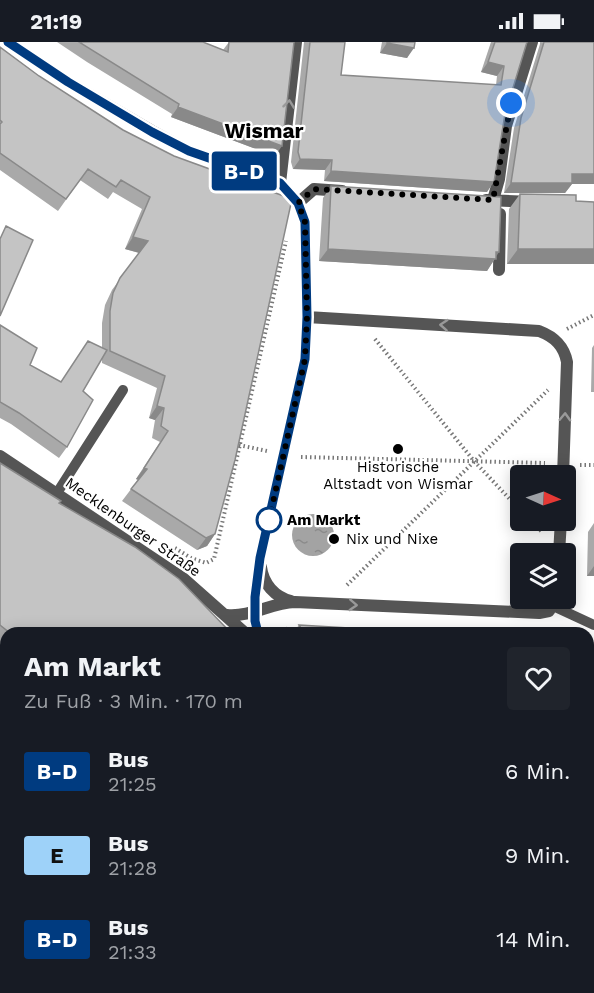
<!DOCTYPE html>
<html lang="de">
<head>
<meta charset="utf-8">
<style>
	body { margin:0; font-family:"Work Sans",sans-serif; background:#20242c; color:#f1f3f6; height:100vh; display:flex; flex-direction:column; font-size:22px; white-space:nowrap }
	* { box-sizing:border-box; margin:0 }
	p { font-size:20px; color:#9ea1a6 }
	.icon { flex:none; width:33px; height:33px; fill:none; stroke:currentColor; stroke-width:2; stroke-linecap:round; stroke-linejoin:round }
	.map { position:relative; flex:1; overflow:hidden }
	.panel { position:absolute; left:0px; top:585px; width:594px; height:366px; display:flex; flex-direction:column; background:#171b24; border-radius:18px 18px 0 0; box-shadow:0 3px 15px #0003 }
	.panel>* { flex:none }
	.badge { padding:0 12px; border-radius:4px; font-size:21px; line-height:39px }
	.needle { width:39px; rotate:93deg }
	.fabs { position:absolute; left:510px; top:423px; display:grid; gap:12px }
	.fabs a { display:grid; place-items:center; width:66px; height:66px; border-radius:6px; background:#171b24; box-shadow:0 3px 15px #0003; font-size:30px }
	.you { position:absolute; width:30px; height:30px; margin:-15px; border:4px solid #fff; border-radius:50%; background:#1a73e8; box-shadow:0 0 0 9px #1a73e833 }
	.map>.badge { position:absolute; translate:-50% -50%; box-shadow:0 0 0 3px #fff }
	.round { display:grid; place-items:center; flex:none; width:63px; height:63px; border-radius:6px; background:#20242c }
	.head { display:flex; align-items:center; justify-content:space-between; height:102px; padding:0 24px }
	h1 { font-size:28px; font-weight:700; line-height:45px }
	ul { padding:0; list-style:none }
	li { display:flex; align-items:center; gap:18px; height:84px; padding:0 24px }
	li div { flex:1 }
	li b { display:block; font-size:22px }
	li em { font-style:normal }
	li .badge { min-width:66px; font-weight:700; text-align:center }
	.status { display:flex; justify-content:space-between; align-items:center; height:42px; padding:0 30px; background:#171b24; direction:ltr }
	.status svg { height:16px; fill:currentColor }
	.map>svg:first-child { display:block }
</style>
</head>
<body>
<div class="status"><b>21:19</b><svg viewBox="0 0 49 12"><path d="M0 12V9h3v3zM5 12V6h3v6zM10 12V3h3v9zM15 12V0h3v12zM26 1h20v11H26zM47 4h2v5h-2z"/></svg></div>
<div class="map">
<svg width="594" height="951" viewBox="0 0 594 951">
	<defs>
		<pattern id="water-ripples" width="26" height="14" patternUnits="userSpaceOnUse" patternTransform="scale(1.5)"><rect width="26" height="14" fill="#a3a3a3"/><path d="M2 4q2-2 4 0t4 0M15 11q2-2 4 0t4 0" fill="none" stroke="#8b8b8b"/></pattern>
	</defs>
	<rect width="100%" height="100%" fill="#fff"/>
	<path fill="url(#water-ripples)" d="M292 493a21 21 0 1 1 42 0a21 21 0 1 1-42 0Z"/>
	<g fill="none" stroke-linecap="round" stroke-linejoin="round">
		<path stroke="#777" stroke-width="4" stroke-dasharray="1.5 3" stroke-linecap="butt" d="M567 287 594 273
			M375 297 474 419 520 468
			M239 403 267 409
			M301 415 545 421
			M580 423H594
			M531 478 542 490
			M175 506 191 516 206 521 214 517 286 199
			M347 543 548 348
			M286 591 288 585
			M131 945 137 951"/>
		<path stroke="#555" stroke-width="10" d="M57 451 123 348
			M553 564 594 583"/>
		<path stroke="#555" stroke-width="12" d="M8 0 68 40 152 89 189 109 280 141 298 161 305 180 307 275 305 317 260 516 255 555V579L258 591
			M280 141 296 0
			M486 158 531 160
			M493 158 499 137 506 84 532 0
			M298 161 314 147 342 149
			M499 228 500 172
			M307 275 539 289C555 295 564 304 567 320L563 434
			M0 414 184 537 245 591
			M559 512 561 478
			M261 525C263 542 275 555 291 559
			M227 573C252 575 270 561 295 560L539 571 549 569 556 556
			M0 830 6 831
			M443 945 445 951"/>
	</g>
	<path fill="#a9a9a9" d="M57 0H203L223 8 229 0 275 114 171 75 172 72 87 20Z
		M304 0H345L341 33 496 43 497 34 481 30 491 0H527L505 72 487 150 324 139 325 128 293 127 291 120Z
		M382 0H415L407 16 380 11Z
		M540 0H594V142H572L565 151H504L514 86 540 2Z
		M0 5 39 34 123 88 174 114 215 492 207 504 197 508 122 459 138 438 136 437 160 400 152 396 155 378 149 376 157 346 102 321V316L83 349 67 405 59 416 11 382 0 376V283L30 323 61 340 102 306V281L105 263 112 248 139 211 125 207 142 167 113 150 108 157 80 138 58 169 0 128Z
		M331 144 496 215 487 229 319 219 323 156Z
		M520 152 576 159 594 160V222H507L509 167Z
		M594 303V350H591L592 306Z
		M0 421 59 461 231 591H6V611L0 606Z
		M594 481V534H587L588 490Z
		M299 583 433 591H293Z
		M0 831 6 833V945L0 951V899L2 896H0Z
		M222 945H284L275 951H218Z
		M330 945H427L430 951H332Z
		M466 945H526L529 951H468Z
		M547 946 586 951H543Z"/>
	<path fill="#898989" d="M387 1 414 6 407 16 380 11Z
		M488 20 504 24 497 34 481 30Z
		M178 65 282 104 275 114 171 75Z
		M300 117 332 118 325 128 293 127Z
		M331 129 494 140 487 150 324 139Z
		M572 132H594V142H572L565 151H504L511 141Z
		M133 195 148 199 140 211 125 207Z
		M328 207 496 210H499L487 229 319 219Z
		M518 207H594V222H507Z
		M157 364 164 366 155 378 149 376Z
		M144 426 147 427 139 438 136 437Z
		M215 492 207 504 197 508 206 496Z
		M594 524V534H587Z
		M594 712V723H588L589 715Z
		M588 780H594V792H588Z
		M0 802H6V818H0Z
		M275 945H284L275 951H266Z"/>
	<path fill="#c4c4c4" stroke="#898989" stroke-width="1.5" d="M79 0H203L228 10 229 0H294L282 104 178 65 179 62Z
		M310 0H345L341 33 501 43 504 24 488 20 495 0H527L505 72 494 140 331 129 332 118 300 117 298 110Z
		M387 0H415L414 6 387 1Z
		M544 0H594V132H572V141H511L521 76Z
		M0 5 39 34 123 88 174 114 292 157 235 418 215 492 206 496 131 447 147 427 144 426 168 389 161 384 164 366 157 364 165 334 110 309V269L113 251 120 236 148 199 133 195 150 155 121 138 116 145 88 127 66 157 0 111V82L2 80 0 78Z
		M331 144 501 155 499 210H496V217L328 207Z
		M520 152 576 153V159L594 160V207H518Z
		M6 184 33 198 0 274V197Z
		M0 283 37 306 30 323 61 340 88 299 107 308 83 349 93 358 67 405 19 371 0 360Z
		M0 421 61 459 59 461 135 505 179 537 231 591H10L0 583Z
		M299 583 433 591H304Z
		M588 601H594V712L589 715 588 720 593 727H594V780H588Z
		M0 750 6 751V802H0Z
		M0 831 6 833V879L0 877Z
		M6 892V945H105L101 951H0V902Z
		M228 945H275L266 951H232Z
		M343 945H427L430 951H345Z
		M478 945H526L529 951H481Z
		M548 945H584L586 951H548L547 946Z"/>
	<defs><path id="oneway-chevron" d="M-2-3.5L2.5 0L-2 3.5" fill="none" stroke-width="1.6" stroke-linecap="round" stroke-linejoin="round" transform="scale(1.5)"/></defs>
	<g stroke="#999">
		<use href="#oneway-chevron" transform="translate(289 62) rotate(-83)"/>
		<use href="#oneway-chevron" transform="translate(444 283) rotate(-176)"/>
		<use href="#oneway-chevron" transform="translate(565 375) rotate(-88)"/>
		<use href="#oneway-chevron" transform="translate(353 563) rotate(3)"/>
	</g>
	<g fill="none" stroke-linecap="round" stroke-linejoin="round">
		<g stroke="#fff" stroke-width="14">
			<path id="line" d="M8 0 68 40 152 90 189 109 280 141 298 161 305 180 307 275 305 317 260 516 255 555V579L258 591"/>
		</g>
		<use href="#line" stroke="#003b80" stroke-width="9"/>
		<path stroke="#000" stroke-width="6" stroke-dasharray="0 10.8" d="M269 478 305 317 307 275 305 180 298 161 314 147 493 158 511 61"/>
	</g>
	<g fill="#000" stroke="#fff" stroke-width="2">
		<circle cx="398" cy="407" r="6"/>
		<circle cx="334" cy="497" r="6"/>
	</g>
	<circle fill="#fff" stroke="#003b80" stroke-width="3" cx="269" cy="478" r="12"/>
	<g text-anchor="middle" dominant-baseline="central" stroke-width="4.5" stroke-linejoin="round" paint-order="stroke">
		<g font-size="15" fill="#000" stroke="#fff">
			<text x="398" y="425">Historische<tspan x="398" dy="17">Altstadt von Wismar</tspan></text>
			<text x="346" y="497" text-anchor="start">Nix und Nixe</text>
		</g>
		<g font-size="15" font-weight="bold" fill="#000" stroke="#fff" text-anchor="start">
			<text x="287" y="478">Am Markt</text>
		</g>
		<g font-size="15" fill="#000" stroke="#fff">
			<text transform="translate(133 485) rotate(35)">Mecklenburger Straße</text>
		</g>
		<g font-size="21" font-weight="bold" fill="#000" stroke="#fff">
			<text x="264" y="88">Wismar</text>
		</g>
	</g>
</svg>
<div class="fabs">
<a><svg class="needle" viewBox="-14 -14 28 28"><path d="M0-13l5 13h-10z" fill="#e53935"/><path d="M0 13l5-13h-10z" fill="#9ea1a6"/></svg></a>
<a><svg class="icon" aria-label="layers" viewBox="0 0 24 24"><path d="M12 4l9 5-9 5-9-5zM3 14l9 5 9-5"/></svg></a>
</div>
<div class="you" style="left:511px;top:61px"></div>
<b class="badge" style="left:244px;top:129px;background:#003b80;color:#fff">B-D</b>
<section class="panel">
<div class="head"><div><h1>Am Markt</h1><p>Zu Fuß · 3 Min. · 170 m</p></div><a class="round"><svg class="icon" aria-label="heart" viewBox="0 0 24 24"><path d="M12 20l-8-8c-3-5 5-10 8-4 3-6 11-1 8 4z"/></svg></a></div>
<ul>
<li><span class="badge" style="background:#003b80;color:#fff">B-D</span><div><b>Bus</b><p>21:25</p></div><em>6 Min.</em></li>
<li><span class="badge" style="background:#9ed2f9;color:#111">E</span><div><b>Bus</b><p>21:28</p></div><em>9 Min.</em></li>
<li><span class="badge" style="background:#003b80;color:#fff">B-D</span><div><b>Bus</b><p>21:33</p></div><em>14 Min.</em></li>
</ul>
</section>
</div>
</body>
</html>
